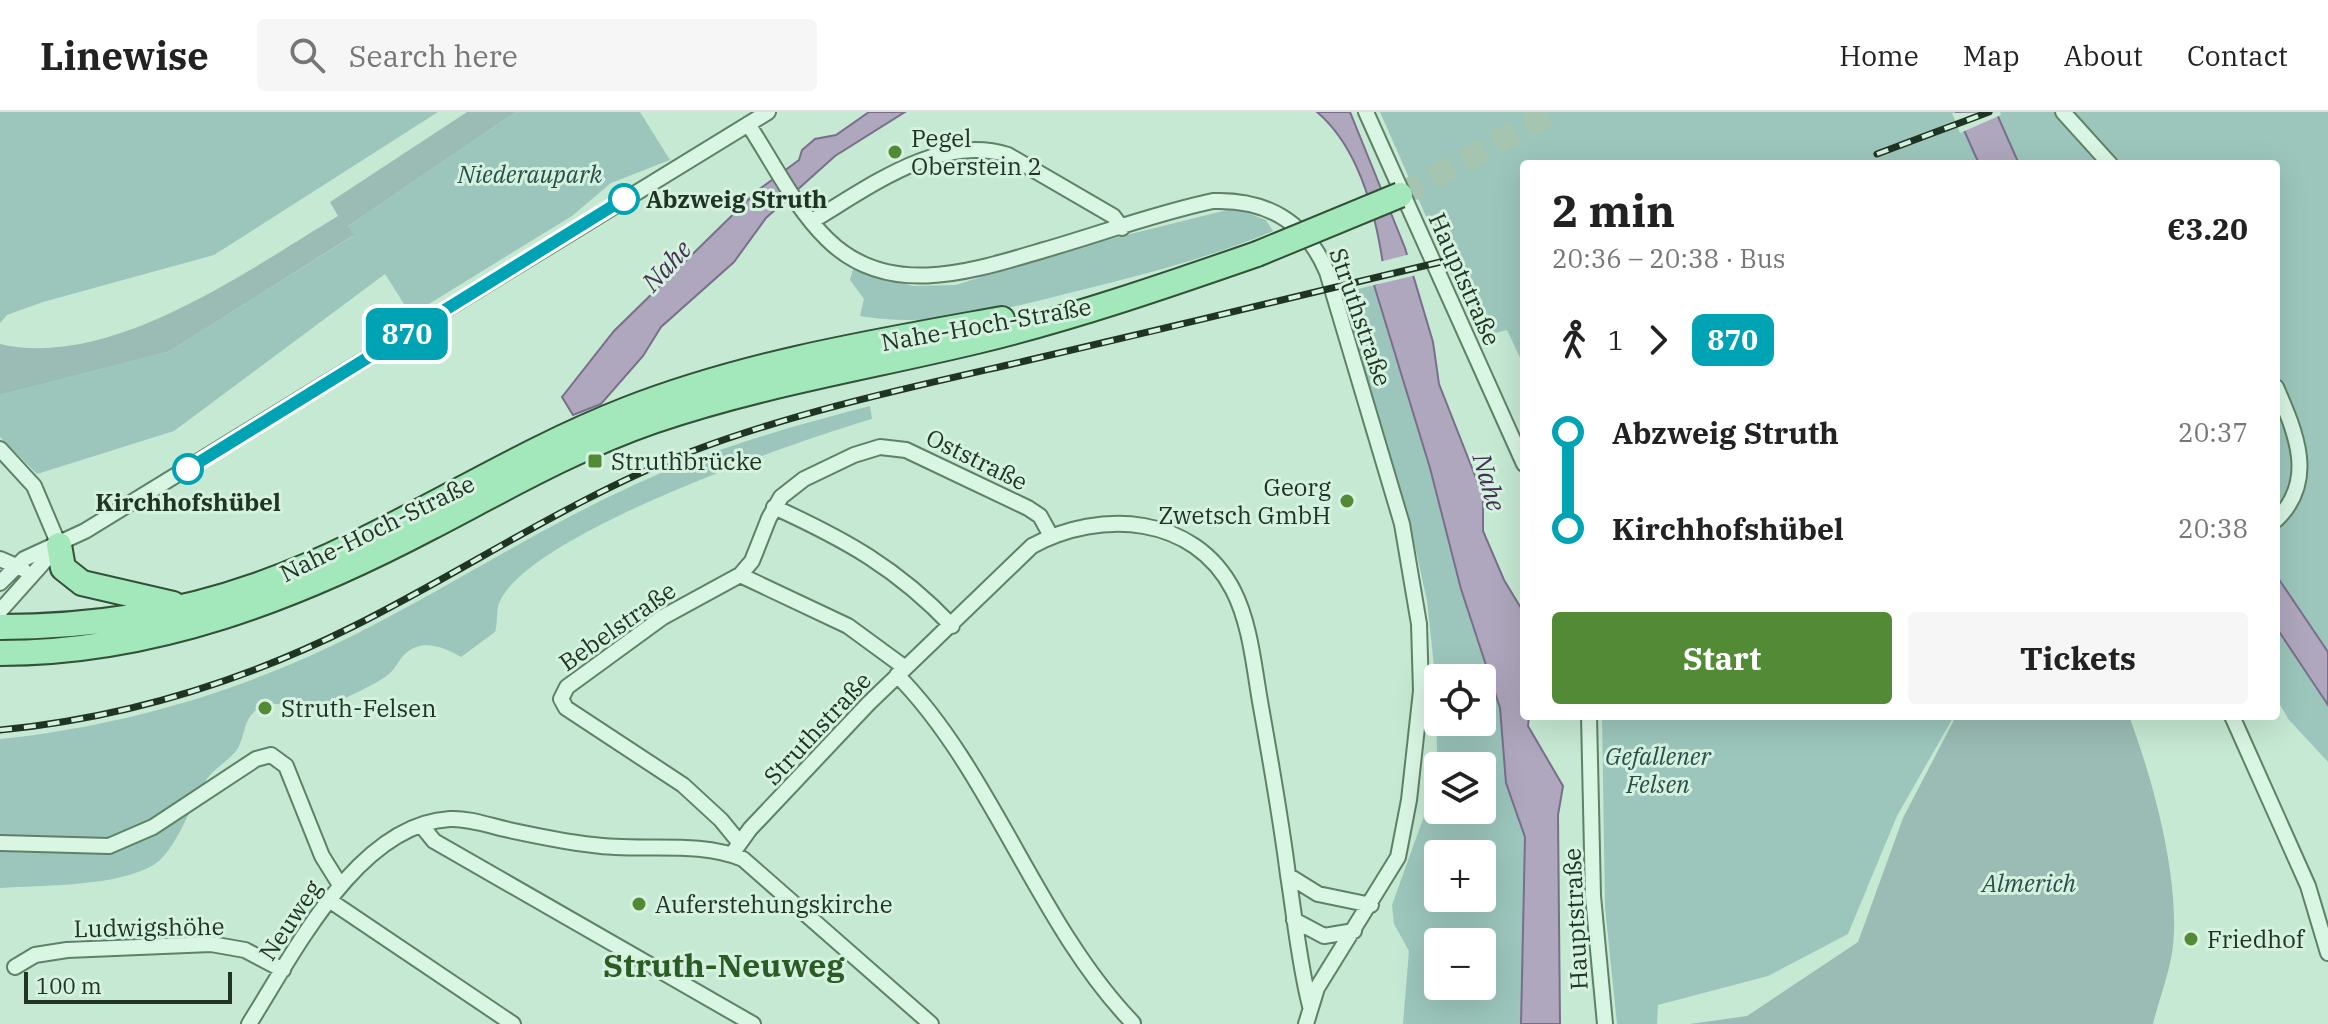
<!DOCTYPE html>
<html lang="en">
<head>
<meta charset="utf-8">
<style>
	body { margin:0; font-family:"IBM Plex Serif",serif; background:#f6f6f6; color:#222; height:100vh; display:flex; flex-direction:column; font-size:30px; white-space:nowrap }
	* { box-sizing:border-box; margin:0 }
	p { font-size:26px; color:#767676 }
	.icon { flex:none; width:44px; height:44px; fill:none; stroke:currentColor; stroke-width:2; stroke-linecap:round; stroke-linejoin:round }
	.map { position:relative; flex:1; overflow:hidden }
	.details { position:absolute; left:1520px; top:48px; width:760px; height:560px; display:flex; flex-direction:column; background:#fff; border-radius:8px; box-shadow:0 8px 32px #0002 }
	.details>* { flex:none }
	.badge { padding:0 16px; border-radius:12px; font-size:28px; line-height:52px }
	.tools { position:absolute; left:1424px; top:552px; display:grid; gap:16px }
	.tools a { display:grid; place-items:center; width:72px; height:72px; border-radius:8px; background:#fff; box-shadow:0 8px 32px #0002; font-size:40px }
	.scale { position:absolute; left:24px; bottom:20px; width:208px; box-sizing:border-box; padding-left:8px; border:4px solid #203423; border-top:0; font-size:22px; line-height:28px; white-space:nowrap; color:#203423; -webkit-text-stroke:6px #d5f1df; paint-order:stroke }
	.map>.badge { position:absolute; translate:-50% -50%; box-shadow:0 0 0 4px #fff }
	.legs { display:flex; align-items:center; gap:12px; height:88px; padding:0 32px; font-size:26px }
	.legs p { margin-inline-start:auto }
	.head { display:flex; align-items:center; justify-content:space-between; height:136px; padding:0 32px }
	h1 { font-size:44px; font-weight:800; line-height:60px }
	.button { display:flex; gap:16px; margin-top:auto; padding:16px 32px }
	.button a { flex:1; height:92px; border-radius:8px; background:#538a35; color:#fff; font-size:32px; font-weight:800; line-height:92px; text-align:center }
	.button a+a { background:#f6f6f6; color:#222 }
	ul { padding:0 32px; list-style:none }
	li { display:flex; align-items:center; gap:28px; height:96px; font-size:30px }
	li i { display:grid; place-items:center; width:12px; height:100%; margin:0 10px; background:currentColor }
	li i::after { content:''; width:20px; height:20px; margin:-10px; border:6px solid; border-radius:50%; background:#fff }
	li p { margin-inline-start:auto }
	li:first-child i { background:linear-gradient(#0000 50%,currentColor 0) }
	li:last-child i { background:linear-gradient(currentColor 50%,#0000 0) }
	header { display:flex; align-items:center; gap:48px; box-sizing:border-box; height:112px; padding:0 40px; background:#fff; border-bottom:2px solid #e0e0e0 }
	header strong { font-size:38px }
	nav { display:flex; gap:44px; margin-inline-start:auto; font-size:28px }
	.search { width:560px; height:72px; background:#f6f6f6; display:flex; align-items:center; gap:20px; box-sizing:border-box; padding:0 28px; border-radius:8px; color:#767676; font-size:30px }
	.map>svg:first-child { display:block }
</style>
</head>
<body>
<header>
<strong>Linewise</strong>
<div class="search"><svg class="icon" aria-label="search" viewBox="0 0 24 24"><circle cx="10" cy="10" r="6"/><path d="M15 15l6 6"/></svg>Search here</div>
<nav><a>Home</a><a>Map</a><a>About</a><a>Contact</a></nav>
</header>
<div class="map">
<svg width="2328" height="912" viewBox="0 0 2328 912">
	<rect width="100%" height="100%" fill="#c6e9d3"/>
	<path fill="#9cc6bc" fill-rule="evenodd" d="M0 0H438L214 143 43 190 7 203 0 211Z
		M516 0H640L670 48 611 71 572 104 411 203 385 162 174 319 37 362 0 325V283L168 240 353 124 348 114Z
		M1380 0H1956L1979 52H1524V254L1507 218 1479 225Z
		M1996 0H2328V540L2276 463V52H2019Z
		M1235 96 1266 108 1273 119C1211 145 1147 162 1081 178 1010 196 934 217 860 204L864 187 850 168 853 157 913 174 956 173 1058 140Z
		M1374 173 1430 356 1461 477 1500 596 1506 671 1525 725 1521 912H1403L1409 839 1394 812 1392 793 1424 704 1437 640 1435 563 1427 489 1413 425 1338 182ZM1438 566H1482V610H1438ZM1438 654H1482V698H1438ZM1438 742H1482V786H1438ZM1438 830H1482V874H1438Z
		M870 294 872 307C799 328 527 422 499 491 496 499 498 511 495 520L461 545C443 535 422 526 405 542 399 547 396 556 390 561 378 572 336 591 319 596 294 603 272 579 252 602 244 611 244 625 238 636 230 649 213 656 205 670 191 693 176 738 155 752 119 775 43 773 0 776V627C125 614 246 578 358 521 457 471 550 409 652 365 722 334 796 313 870 294Z
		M2276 515 2328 593V650L2289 608 2276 586Z
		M1602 604H1954L1897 704 1848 822 1768 864 1658 893 1657 912H1617L1605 795Z"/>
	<path fill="#9abcb4" d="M467 0H516L348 114 354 123 168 240 0 283V232C111 258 248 158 338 104L330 90Z
		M1956 604H2129C2153 668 2180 766 2173 834 2170 860 2159 887 2153 912H1690L1747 904 1858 830 1903 706Z"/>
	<path fill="#afa7bd" stroke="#7a6f8a" stroke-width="2" d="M869 0H905L835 44 766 106 734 150 661 215 643 244 601 292 573 303 562 285 614 219 757 79 799 48 802 38 815 27 836 23Z
		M1317 0H1350L1405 136 1433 230 1439 272 1483 384V419L1504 468 1524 501V604H1529L1528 614 1563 674 1558 703 1560 912H1521L1525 725 1506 671 1500 596 1461 477 1430 356 1374 173 1385 167C1378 110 1362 38 1317 0Z
		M1956 0H1996L2019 52H1979Z
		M2276 463 2328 540V593L2276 515Z"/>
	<path fill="#c6e9d3" d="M2000 0 2001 3 1960 21 1952 1Z
		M1411 142 1417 163 1370 174 1381 165 1379 150Z"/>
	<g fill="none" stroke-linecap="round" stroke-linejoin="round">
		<path stroke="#a5c5b0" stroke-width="24" stroke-dasharray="24 12" stroke-linecap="butt" d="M1400 83 1553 0"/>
		<g stroke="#5e8265" stroke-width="18">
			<path id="street" d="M1366 0 1524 352
				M2063 0 2110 52
				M748 12C773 50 795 96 827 127 888 188 973 159 1044 138 1100 122 1156 101 1213 89 1266 87 1306 110 1327 160L1402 412 1419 512 1421 579 1409 688 1398 745 1317 876 1306 912
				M812 109C868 76 939 21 1008 43L1113 104 1122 116
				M2276 275C2296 321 2317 369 2276 408
				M0 337 34 374 59 433
				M774 395C846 428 897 456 952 514
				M0 447 23 457
				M740 463 848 514 904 555
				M0 471 24 447 85 419 768 0
				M0 499 58 434
				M897 563C992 659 1038 813 1133 911
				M1589 604 1593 784 1605 912
				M2232 604 2308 774 2328 841
				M421 713 434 729 753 912
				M739 730 721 708 683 673 566 596 561 587 567 575 663 505 740 463 752 449 769 406 781 385 804 367 854 343 880 335 906 338 1028 396 1040 404 1051 424
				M0 731 109 734 153 715 256 647 271 643 286 654 322 744 340 773
				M732 742 750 717 868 592 1032 434C1101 397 1194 403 1233 478 1251 513 1254 557 1261 595 1271 651 1281 707 1288 763 1295 807 1299 851 1310 894
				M1289 764 1318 782 1371 793
				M329 788 513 912
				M1294 808 1324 824 1354 819
				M15 855 35 843 67 838 211 832 245 838 283 858
				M249 912C293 843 357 712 450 707 470 706 490 714 509 718 537 724 565 730 593 733 642 740 698 728 743 747L931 912"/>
		</g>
		<g stroke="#325136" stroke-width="28">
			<path id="primary" d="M59 433 63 456 82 471 173 492
				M0 515C87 515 173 503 255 474 385 429 498 348 626 298 746 251 875 230 1002 207
				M0 541C154 541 296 486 431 415 504 377 575 336 653 309 758 273 869 255 977 229 1072 206 1165 174 1257 142"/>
		</g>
		<use href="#street" stroke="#d9f5e3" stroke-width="14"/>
		<use href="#primary" stroke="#a3e8bb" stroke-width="24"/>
		<g stroke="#203423" stroke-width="7">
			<path id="rail" d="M1877 42 1989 0
				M0 618C124 606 242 570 354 514 466 458 572 386 690 340 798 299 912 275 1025 249 1168 216 1310 181 1453 147"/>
		</g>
		<use href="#rail" stroke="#d5f1df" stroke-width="4" stroke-dasharray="12" stroke-linecap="butt"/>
		<g stroke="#325136" stroke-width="28" stroke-linecap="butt">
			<path id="primary-bridge" d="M1257 142 1400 83"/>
		</g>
		<use href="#primary-bridge" stroke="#a3e8bb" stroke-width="24"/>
	</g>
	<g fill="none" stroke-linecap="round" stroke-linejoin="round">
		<g stroke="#fff" stroke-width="18">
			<path id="line-1" d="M188 357 624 87"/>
		</g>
		<use href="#line-1" stroke="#00a3b4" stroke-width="12"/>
	</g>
	<g fill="#538a35" stroke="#d5f1df" stroke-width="3">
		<circle cx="895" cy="40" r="8"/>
		<rect x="587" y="341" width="16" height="16" rx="4"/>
		<circle cx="1347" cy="389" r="8"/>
		<circle cx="265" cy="596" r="8"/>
		<circle cx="639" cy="792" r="8"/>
		<circle cx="2191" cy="827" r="8"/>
	</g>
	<g fill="#fff" stroke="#00a3b4" stroke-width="4">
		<circle cx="624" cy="87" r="14"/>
		<circle cx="188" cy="357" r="14"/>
	</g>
	<g text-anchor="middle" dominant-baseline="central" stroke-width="6" stroke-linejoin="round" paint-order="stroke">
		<g font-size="24" fill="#203423" stroke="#d5f1df" text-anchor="start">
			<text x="911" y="26">Pegel<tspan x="911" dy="28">Oberstein 2</tspan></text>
			<text x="611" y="349">Struthbrücke</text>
			<text x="1331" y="375" text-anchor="end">Georg<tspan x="1331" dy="28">Zwetsch GmbH</tspan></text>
			<text x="281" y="596">Struth-Felsen</text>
			<text x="655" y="792">Auferstehungskirche</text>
			<text x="2207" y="827">Friedhof</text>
		</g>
		<g font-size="24" font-style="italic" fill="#294e4b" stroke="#d5f1df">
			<text x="530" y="62">Niederaupark</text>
			<text x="1658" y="644">Gefallener<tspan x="1658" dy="28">Felsen</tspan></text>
			<text x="2029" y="771">Almerich</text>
		</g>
		<g font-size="24" font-weight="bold" fill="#203423" stroke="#d5f1df" text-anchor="start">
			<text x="646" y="87">Abzweig Struth</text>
			<text x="188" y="390" text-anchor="middle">Kirchhofshübel</text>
		</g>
		<g font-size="24" fill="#203423" stroke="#d5f1df">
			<text transform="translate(1465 167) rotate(66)">Hauptstraße</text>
			<text transform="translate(1361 205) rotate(71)">Struthstraße</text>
			<text transform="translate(986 212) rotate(-10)">Nahe-Hoch-Straße</text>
			<text transform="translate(977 347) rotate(26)">Oststraße</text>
			<text transform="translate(377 416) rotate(-26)">Nahe-Hoch-Straße</text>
			<text transform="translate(617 514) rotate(-35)">Bebelstraße</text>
			<text transform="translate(817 616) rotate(-47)">Struthstraße</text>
			<text transform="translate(1575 807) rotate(-93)">Hauptstraße</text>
			<text transform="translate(290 808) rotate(-56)">Neuweg</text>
			<text transform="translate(149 815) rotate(-1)">Ludwigshöhe</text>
		</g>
		<g font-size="26" font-style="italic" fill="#453152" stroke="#d5f1df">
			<text transform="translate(666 153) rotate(-47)">Nahe</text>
			<text transform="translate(1490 370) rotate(74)">Nahe</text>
		</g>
		<g font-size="32" font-weight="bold" fill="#2c5c25" stroke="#d5f1df">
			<text x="724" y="853">Struth-Neuweg</text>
		</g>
	</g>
</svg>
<div class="tools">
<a><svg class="icon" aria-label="locate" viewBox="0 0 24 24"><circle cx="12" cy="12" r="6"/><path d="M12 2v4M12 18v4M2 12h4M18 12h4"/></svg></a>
<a><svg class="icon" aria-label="layers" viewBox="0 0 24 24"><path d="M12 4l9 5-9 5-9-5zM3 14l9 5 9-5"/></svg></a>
<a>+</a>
<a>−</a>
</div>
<div class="scale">100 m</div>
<b class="badge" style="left:407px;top:222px;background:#00a3b4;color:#fff">870</b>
<section class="details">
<div class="head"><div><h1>2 min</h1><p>20:36 – 20:38 · Bus</p></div><b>€3.20</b></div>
<div class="legs"><svg class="icon" aria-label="walk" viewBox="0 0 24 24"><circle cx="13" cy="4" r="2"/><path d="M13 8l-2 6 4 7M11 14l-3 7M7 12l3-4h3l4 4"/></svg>1<svg class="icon" aria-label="forward" viewBox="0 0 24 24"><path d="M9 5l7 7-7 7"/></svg><b class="badge" style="background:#00a3b4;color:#fff">870</b></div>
<ul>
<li><i style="color:#00a3b4"></i><b>Abzweig Struth</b><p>20:37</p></li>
<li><i style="color:#00a3b4"></i><b>Kirchhofshübel</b><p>20:38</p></li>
</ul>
<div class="button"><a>Start</a><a>Tickets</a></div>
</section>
</div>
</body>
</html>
